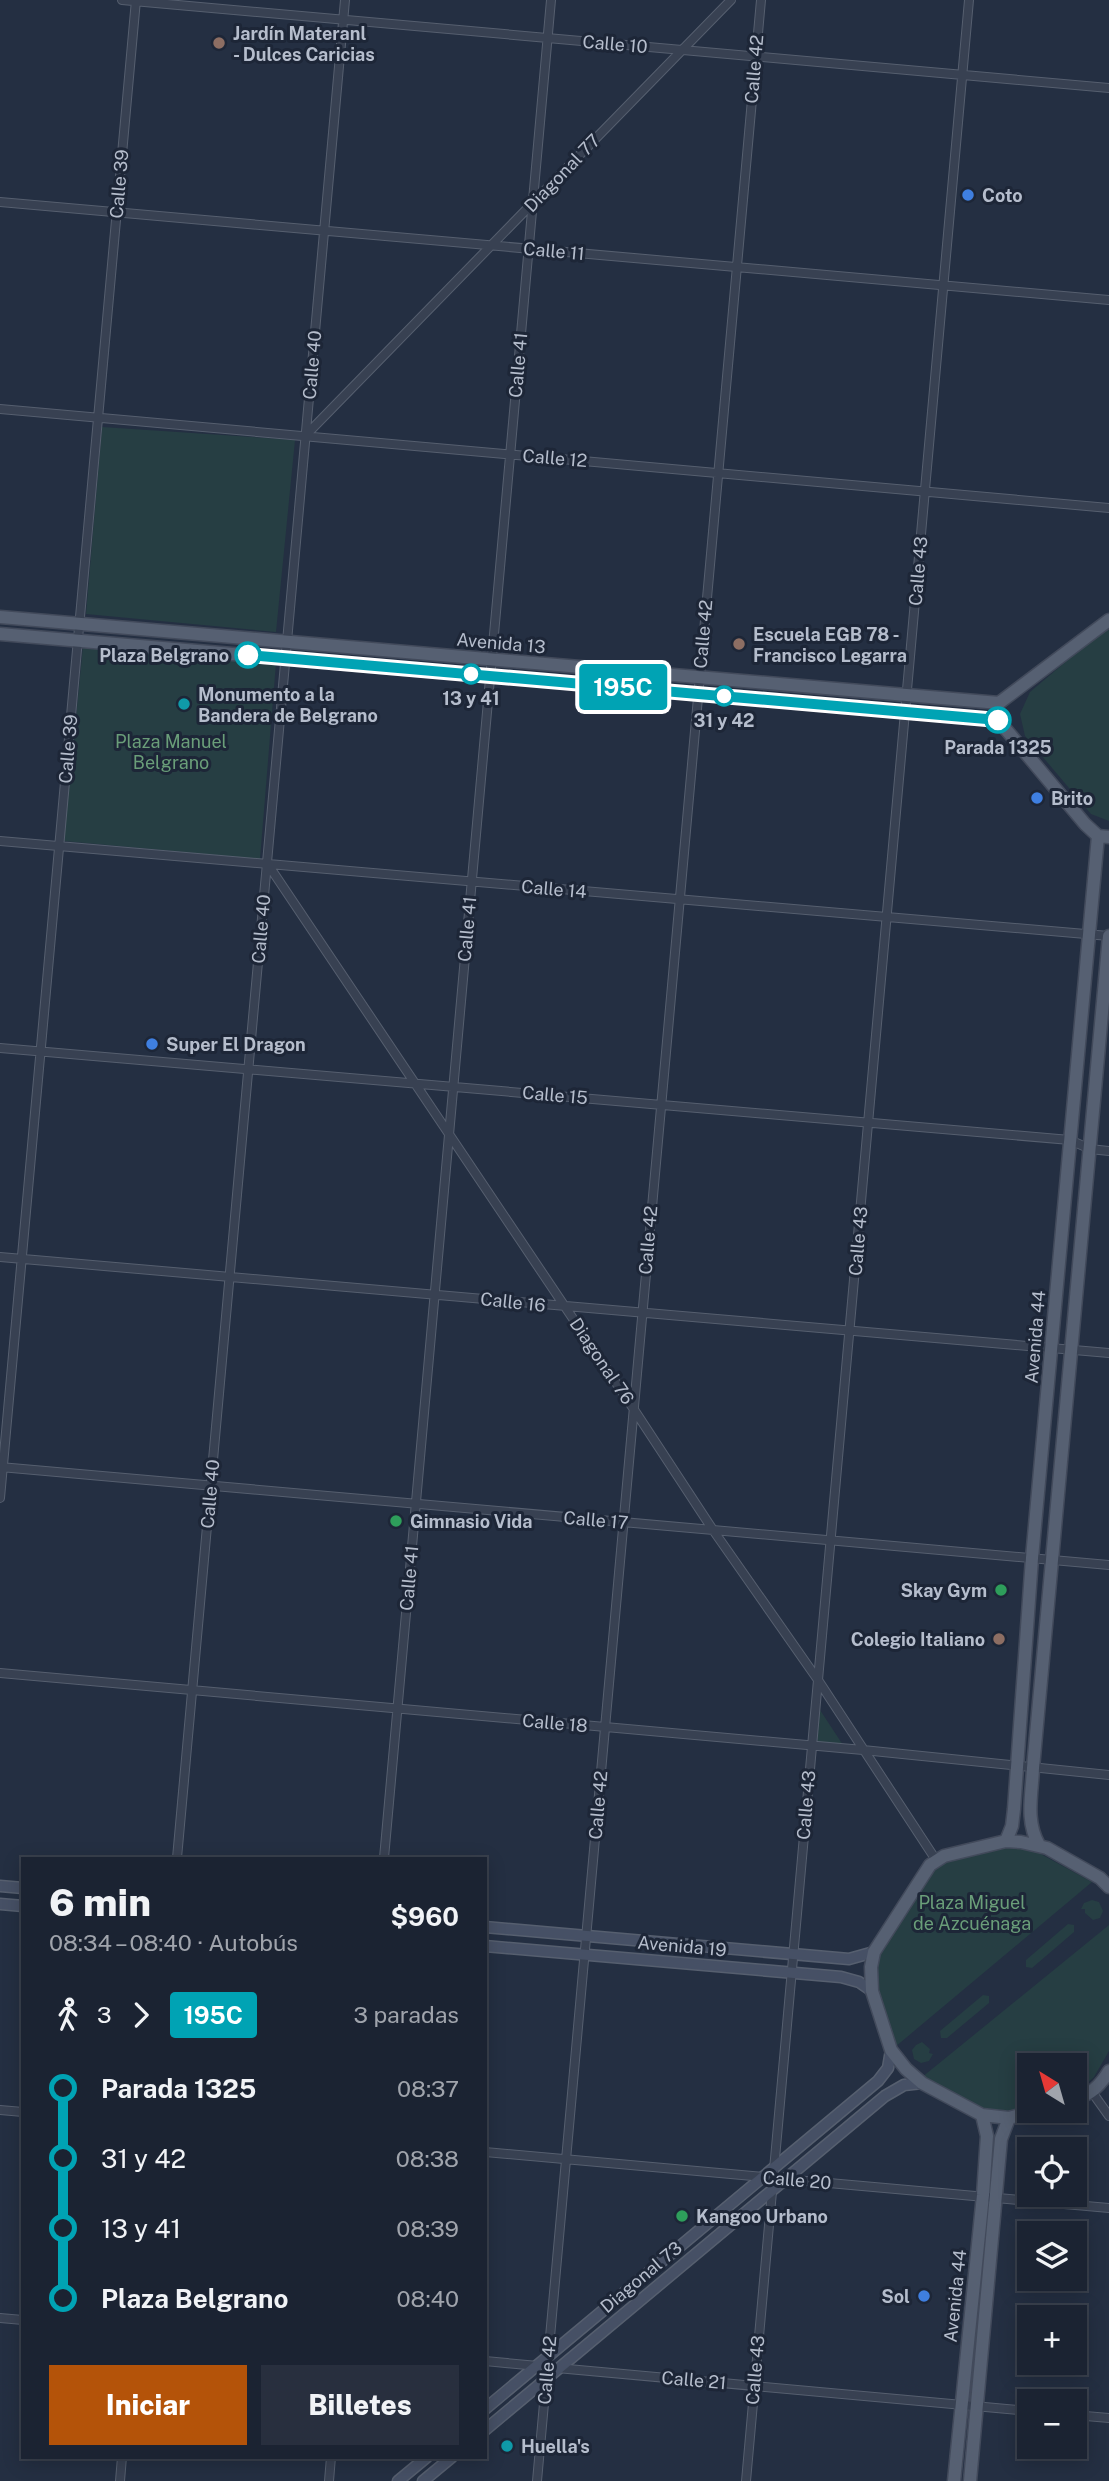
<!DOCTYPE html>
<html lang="es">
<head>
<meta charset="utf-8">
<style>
	body { margin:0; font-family:"Public Sans",sans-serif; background:#282f3e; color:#f1f3f6; height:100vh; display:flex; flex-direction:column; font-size:26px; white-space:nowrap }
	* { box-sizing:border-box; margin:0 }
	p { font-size:23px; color:#a0a4ac }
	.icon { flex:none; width:38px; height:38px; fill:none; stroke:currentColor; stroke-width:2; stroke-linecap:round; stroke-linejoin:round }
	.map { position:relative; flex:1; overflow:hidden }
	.details { position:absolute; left:21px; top:1857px; width:466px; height:602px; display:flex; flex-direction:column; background:#1b2332; border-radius:0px; box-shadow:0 4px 18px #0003,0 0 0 2px #39404d }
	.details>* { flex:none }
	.badge { padding:0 14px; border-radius:5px; font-size:24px; line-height:46px }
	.needle { width:46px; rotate:323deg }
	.fabs { position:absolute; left:1017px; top:2053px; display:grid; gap:14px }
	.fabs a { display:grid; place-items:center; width:70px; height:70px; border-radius:0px; background:#1b2332; box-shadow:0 4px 18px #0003,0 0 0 2px #39404d; font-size:35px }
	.map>.badge { position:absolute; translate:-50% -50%; box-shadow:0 0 0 4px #fff }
	.legs { display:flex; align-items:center; gap:10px; height:77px; padding:0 28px; font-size:23px }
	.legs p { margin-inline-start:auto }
	.overview { display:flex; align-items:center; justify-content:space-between; height:119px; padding:0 28px }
	h1 { font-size:38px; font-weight:800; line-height:52px }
	.button { display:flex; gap:14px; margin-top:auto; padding:14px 28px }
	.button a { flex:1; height:80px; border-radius:0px; background:#b45309; color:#fff; font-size:28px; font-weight:800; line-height:80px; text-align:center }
	.button a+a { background:#282f3e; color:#f1f3f6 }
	ul { padding:0 28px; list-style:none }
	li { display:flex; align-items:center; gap:24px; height:70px; font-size:26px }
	li i { display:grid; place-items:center; width:10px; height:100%; margin:0 9px; background:currentColor }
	li i::after { content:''; width:18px; height:18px; margin:-9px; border:5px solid; border-radius:50%; background:#1b2332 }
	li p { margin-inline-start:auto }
	li:first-child i { background:linear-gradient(#0000 50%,currentColor 0) }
	li:last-child i { background:linear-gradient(currentColor 50%,#0000 0) }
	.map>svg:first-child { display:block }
</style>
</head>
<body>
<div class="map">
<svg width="1109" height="2481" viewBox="0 0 1109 2481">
	<rect width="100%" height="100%" fill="#242f42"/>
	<path fill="#263e43" d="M102 427 295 440 276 632 86 614Z
		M1109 629V821L1091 814 1025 736 1020 714 1030 692 1102 631Z
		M83 646 276 663 260 859 64 841Z
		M820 1710 843 1745 817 1742Z
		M1011 1847H1028L1092 1882 895 2047 874 1974 878 1955 932 1872 947 1862Z
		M1092 1900 1099 1902 1103 1911 1100 1918 1093 1920 1085 1913V1909H1081L1084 1903Z
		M1068 1924 1074 1925V1932L1032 1968 1026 1967V1960Z
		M1109 1925V2051L1094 2077 1082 2088 1075 2091 1074 2065H1029V2105L1010 2111 982 2108 921 2078Z
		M983 1995 989 1996V2003L947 2038H941L940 2031Z
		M922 2042 930 2049 929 2053 933 2054 929 2061 921 2063 914 2059 912 2050 916 2045Z"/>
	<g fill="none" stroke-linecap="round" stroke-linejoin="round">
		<g stroke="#565f6f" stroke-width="10">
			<path id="minor" d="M122 0 1109 88
				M0 202 1109 300
				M0 409 1109 508
				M305 436 731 0
				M0 841 1109 936
				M267 863 633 1408 713 1530 818 1680 936 1860
				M0 1048 1070 1140 1090 1149 1109 1151
				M0 1257 1109 1353
				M0 1467 1109 1565
				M0 1498 136 0
				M0 1673 863 1750 1109 1775
				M177 1858 345 0
				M384 1858 551 0
				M1092 2092 1109 2116
				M0 2110 23 2112
				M485 2152 764 2177
				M784 2179 1109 2208
				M0 2318 23 2320
				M485 2361 538 2366
				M557 2368 1029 2411
				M1074 2415 1109 2418
				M120 2481 122 2457
				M329 2481 331 2457
				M537 2481 761 0
				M746 2481 969 0"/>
		</g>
		<g stroke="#565f6f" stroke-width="13">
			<path id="secondary" d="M0 1886 23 1888
				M0 1904 23 1906
				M485 1927 849 1959 874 1952
				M485 1946 841 1977 859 1982 872 1991
				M485 2409 878 2081 888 2068 891 2050
				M485 2430 885 2096 904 2085 922 2083
				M398 2481 427 2457
				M423 2481 452 2457"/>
		</g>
		<g stroke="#424a5b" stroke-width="15">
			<path id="primary" d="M0 617 999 703
				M0 634 998 720
				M999 703 1109 620
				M998 714V720L1085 824 1098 836 1109 837
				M1006 1841 1012 1826 1014 1809 1032 1558 1098 836
				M1039 1845C1025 1821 1032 1794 1033 1768L1109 936
				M1074 2100C1091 2094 1100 2086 1109 2071
				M1037 2110 1009 2118 982 2115 922 2083 906 2069 891 2050 872 1991 871 1967 874 1952 930 1865 944 1856 1006 1841 1021 1842 1047 1848 1100 1878 1109 1887
				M954 2481 983 2195 987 2136 982 2115
				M970 2481 1001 2139 1009 2118"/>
		</g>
		<use href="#minor" stroke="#384152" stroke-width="8"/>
		<use href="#secondary" stroke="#465065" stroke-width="10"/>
		<use href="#primary" stroke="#566072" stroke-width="12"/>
	</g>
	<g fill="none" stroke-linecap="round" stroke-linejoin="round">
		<g stroke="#fff" stroke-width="16">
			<path id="line-1" d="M248 655 998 720"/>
		</g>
		<use href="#line-1" stroke="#00a3b4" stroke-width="10"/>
	</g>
	<g fill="#8d6e63" stroke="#1d2637" stroke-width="2.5">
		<circle cx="219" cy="43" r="7"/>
		<circle cx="739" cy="644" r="7"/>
		<circle cx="999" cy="1639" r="7"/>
	</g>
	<g fill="#3f7fe0" stroke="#1d2637" stroke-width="2.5">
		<circle cx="968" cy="195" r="7"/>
		<circle cx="1037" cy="798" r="7"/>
		<circle cx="152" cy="1044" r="7"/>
		<circle cx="924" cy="2296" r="7"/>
	</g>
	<g fill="#fff" stroke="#00a3b4" stroke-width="3.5">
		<circle cx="248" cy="655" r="12"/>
		<circle cx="471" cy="674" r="9"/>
		<circle cx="724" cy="696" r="9"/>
		<circle cx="998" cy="720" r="12"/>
	</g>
	<g fill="#0f9aa8" stroke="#1d2637" stroke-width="2.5">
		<circle cx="184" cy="704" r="7"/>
		<circle cx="507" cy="2446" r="7"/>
	</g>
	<g fill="#2e9e5b" stroke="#1d2637" stroke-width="2.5">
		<circle cx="396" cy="1521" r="7"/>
		<circle cx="1001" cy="1590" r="7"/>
		<circle cx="682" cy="2216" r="7"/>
	</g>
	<g text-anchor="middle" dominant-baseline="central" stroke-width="6" stroke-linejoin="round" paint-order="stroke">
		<g font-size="18" font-weight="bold" fill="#b5bdcc" stroke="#1d2637" text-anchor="start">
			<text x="233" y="33">Jardín Materanl<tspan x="233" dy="21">- Dulces Caricias</tspan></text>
			<text x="982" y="195">Coto</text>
			<text x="753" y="634">Escuela EGB 78 -<tspan x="753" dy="21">Francisco Legarra</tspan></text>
			<text x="198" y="694">Monumento a la<tspan x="198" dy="21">Bandera de Belgrano</tspan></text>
			<text x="1051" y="798">Brito</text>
			<text x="166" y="1044">Super El Dragon</text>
			<text x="410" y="1521">Gimnasio Vida</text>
			<text x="987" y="1590" text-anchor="end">Skay Gym</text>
			<text x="985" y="1639" text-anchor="end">Colegio Italiano</text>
			<text x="696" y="2216">Kangoo Urbano</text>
			<text x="910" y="2296" text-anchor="end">Sol</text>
			<text x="521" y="2446">Huella's</text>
		</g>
		<g font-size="18" fill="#b5bdcc" stroke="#1d2637">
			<text transform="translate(615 44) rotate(5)">Calle 10</text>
			<text transform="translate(754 69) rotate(-85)">Calle 42</text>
			<text transform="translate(562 173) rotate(-46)">Diagonal 77</text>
			<text transform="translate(119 184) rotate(-85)">Calle 39</text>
			<text transform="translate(554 251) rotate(5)">Calle 11</text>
			<text transform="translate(312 365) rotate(-85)">Calle 40</text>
			<text transform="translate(518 365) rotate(-85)">Calle 41</text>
			<text transform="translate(555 458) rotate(5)">Calle 12</text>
			<text transform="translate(918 571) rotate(-85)">Calle 43</text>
			<text transform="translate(703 634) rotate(-85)">Calle 42</text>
			<text transform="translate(501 643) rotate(5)">Avenida 13</text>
			<text transform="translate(68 749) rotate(-85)">Calle 39</text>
			<text transform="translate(554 889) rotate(5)">Calle 14</text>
			<text transform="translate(261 929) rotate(-85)">Calle 40</text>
			<text transform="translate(467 929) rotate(-85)">Calle 41</text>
			<text transform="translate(555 1095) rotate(5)">Calle 15</text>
			<text transform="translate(648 1240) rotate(-85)">Calle 42</text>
			<text transform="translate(858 1241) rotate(-85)">Calle 43</text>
			<text transform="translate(513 1302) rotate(6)">Calle 16</text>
			<text transform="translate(1035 1337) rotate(-85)">Avenida 44</text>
			<text transform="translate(602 1361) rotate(56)">Diagonal 76</text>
			<text transform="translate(210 1494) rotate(-85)">Calle 40</text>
			<text transform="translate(596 1520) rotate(5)">Calle 17</text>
			<text transform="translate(409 1578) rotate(-85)">Calle 41</text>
			<text transform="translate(555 1723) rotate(5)">Calle 18</text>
			<text transform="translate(598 1805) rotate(-85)">Calle 42</text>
			<text transform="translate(806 1805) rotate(-85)">Calle 43</text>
			<text transform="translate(682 1946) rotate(5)">Avenida 19</text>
			<text transform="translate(797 2180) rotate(5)">Calle 20</text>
			<text transform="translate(641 2277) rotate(-40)">Diagonal 73</text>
			<text transform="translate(955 2296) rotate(-84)">Avenida 44</text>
			<text transform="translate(547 2370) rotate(-85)">Calle 42</text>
			<text transform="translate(755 2370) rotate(-85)">Calle 43</text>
			<text transform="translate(694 2380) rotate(5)">Calle 21</text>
		</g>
		<g font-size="18" font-weight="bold" fill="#b5bdcc" stroke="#1d2637">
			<text x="229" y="655" text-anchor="end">Plaza Belgrano</text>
			<text x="471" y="698">13 y 41</text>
			<text x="724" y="720">31 y 42</text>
			<text x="998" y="747">Parada 1325</text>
		</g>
		<g font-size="18" fill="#6a9e79" stroke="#1d2637">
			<text x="171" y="741">Plaza Manuel<tspan x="171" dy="21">Belgrano</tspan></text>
			<text x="972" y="1902">Plaza Miguel<tspan x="972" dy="21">de Azcuénaga</tspan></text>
		</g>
	</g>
</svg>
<div class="fabs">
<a><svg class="needle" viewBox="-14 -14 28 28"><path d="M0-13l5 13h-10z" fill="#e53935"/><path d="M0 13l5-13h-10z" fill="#a0a4ac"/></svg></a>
<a><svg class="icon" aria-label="locate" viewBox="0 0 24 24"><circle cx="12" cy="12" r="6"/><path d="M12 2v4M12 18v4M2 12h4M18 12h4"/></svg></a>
<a><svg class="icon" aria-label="layers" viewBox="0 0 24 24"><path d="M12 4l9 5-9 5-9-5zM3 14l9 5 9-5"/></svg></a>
<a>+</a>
<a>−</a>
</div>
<b class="badge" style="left:623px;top:687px;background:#00a3b4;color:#fff">195C</b>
<section class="details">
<div class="overview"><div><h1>6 min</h1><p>08:34 – 08:40 · Autobús</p></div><b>$960</b></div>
<div class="legs"><svg class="icon" aria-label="walk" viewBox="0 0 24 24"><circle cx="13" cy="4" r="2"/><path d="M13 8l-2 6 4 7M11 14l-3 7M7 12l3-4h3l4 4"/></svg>3<svg class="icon" aria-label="forward" viewBox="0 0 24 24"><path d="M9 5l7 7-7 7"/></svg><b class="badge" style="background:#00a3b4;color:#fff">195C</b><p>3 paradas</p></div>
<ul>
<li><i style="color:#00a3b4"></i><b>Parada 1325</b><p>08:37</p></li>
<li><i style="color:#00a3b4"></i><span>31 y 42</span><p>08:38</p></li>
<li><i style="color:#00a3b4"></i><span>13 y 41</span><p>08:39</p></li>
<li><i style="color:#00a3b4"></i><b>Plaza Belgrano</b><p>08:40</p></li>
</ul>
<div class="button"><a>Iniciar</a><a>Billetes</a></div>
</section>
</div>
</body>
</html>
